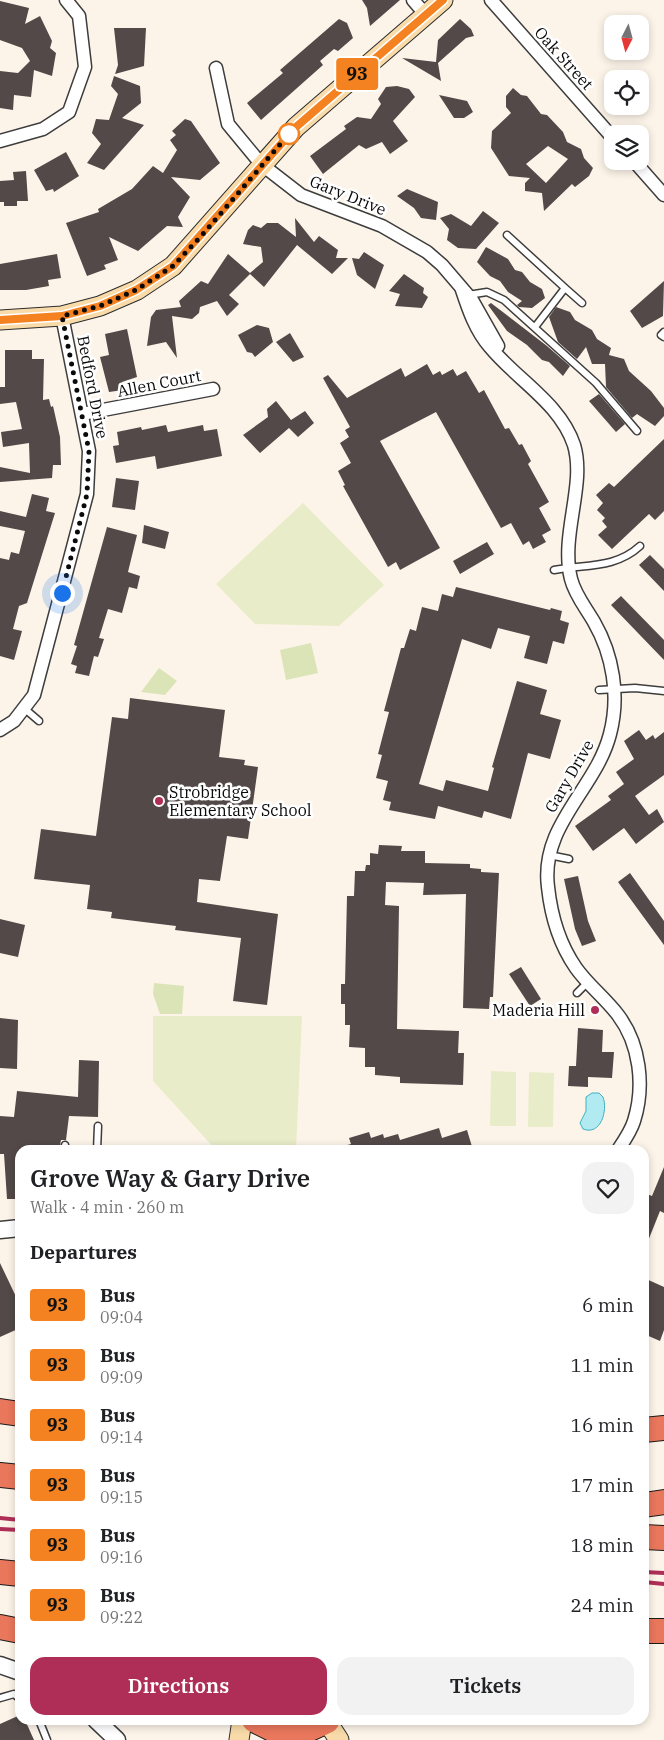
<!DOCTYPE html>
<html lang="en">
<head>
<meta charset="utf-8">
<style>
	body { margin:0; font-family:"IBM Plex Serif",serif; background:#f2f2f2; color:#202124; height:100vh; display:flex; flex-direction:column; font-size:19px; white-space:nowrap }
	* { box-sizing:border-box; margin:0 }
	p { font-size:16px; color:#757577 }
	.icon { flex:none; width:28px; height:28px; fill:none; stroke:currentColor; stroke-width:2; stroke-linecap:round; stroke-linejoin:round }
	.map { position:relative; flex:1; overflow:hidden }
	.side { position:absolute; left:15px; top:1145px; width:634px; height:580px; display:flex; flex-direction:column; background:#fff; border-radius:15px; box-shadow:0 2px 8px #0003 }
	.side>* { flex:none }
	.badge { padding:0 10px; border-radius:4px; font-size:18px; line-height:32px }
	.needle { width:32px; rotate:186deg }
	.controls { position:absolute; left:604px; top:15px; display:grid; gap:10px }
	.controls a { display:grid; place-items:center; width:45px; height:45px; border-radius:10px; background:#fff; box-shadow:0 2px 8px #0003; font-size:25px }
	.you { position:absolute; width:25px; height:25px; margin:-12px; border:4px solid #fff; border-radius:50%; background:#1a73e8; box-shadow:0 0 0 8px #1a73e833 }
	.map>.badge { position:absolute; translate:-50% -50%; box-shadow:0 0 0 2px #fff }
	h2 { padding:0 15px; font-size:19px; line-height:45px }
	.round { display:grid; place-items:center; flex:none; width:52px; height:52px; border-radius:15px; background:#f2f2f2 }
	.headline { display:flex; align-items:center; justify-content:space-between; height:85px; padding:0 15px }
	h1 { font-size:24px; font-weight:600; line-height:38px }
	.action { display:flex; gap:10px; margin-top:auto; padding:10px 15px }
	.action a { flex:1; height:58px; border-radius:15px; background:#af2e57; color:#fff; font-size:20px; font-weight:600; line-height:58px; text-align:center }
	.action a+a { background:#f2f2f2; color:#202124 }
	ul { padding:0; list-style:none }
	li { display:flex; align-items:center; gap:15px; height:60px; padding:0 15px }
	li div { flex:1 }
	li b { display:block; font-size:19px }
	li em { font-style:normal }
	li .badge { min-width:55px; font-weight:700; text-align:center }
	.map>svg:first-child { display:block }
</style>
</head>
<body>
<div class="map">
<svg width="664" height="1740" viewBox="0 0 664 1740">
	<rect width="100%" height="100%" fill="#fdf4e9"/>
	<path fill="#dbe4b7" d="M311 643 318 673 286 680 280 650Z
		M159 668 177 681 165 695 141 692Z
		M154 983 184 986 182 1014H160L153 994Z"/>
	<path fill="#e9ecc8" d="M303 503 384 585 339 626 255 624 216 584Z
		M153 1016H302L296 1150H216L153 1081Z
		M491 1071 516 1072V1126H490Z
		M529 1072 554 1073 553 1127H528Z"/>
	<path fill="#b2eaf1" stroke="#3fb1c2" d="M592 1093H599L603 1097C608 1110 601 1136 583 1129L580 1123 586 1111V1097Z"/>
	<path fill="#524948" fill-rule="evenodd" d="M362 0H400L370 26 367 8Z
		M0 1 29 8 25 24 40 16 52 41 50 48 56 53 52 76 34 70 31 97 14 95 13 110 0 108V71L18 73 30 61 22 48 0 40Z
		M339 19 347 23 353 38 338 51 334 49 320 61 323 65 261 120 247 103 283 73 280 70Z
		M460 19 471 29 474 36 466 38 438 63 441 81 402 58 436 62 438 40Z
		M114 28H146L144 66 115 74 118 65Z
		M114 76 140 86 141 103 122 118 144 125 104 170 87 163 101 144 92 133 96 119 109 120 118 94 111 86Z
		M397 86 409 89 415 97 393 121 408 141 390 154 382 142 366 149 359 145 323 174 310 156 346 129 344 126 357 117 371 119 381 104 378 99 386 87Z
		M513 88 521 95 527 96 541 114 547 115 563 132 567 142 581 149 584 158 593 168 589 176 575 187 572 184 544 211 542 193 525 191V183L530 178 509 176 491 148 492 131 511 113 506 107V96ZM548 146 568 159 546 183 526 164Z
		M439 95 467 101 473 112 464 118H454Z
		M185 119 191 121 220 163 200 180 171 177 190 197 178 217 183 227 167 226 138 251 109 237 118 260 104 265 106 269 87 276 66 223 99 212 98 209 132 189 153 166 163 173 177 150 170 140 176 135 172 131Z
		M66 152 79 176 54 192 53 189 46 191 34 170Z
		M26 171 28 201H17V206H4V202H0V181L14 180 13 172Z
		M407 189 438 202 436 220 421 218 414 208 397 196Z
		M483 211 499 223 476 249 458 248 447 240 449 229 440 218 451 214 471 226Z
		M295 218 314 242 319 236 338 250 336 258H348L332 274 297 245 264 287 250 274 229 295 239 304 227 316 217 301 200 307 199 313 192 319 172 316 177 358 166 342 147 346 151 317 156 310 181 307 179 301 201 281 208 284 228 254 250 273 263 262 261 247 243 244 248 230 253 225 261 228 267 223H278L296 237Z
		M486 247 508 259 515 270 522 272 530 282 542 289 545 298 532 308 519 307 517 305 522 301 508 292 500 281 490 276 477 262Z
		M364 252 384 265 375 289 357 275 352 258 359 259Z
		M57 254 61 278 48 280 49 286 26 290H0V264Z
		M404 274 424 288 423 293 428 297 422 308 395 306 400 294 389 291Z
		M664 281 663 316 642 328 630 311Z
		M491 303 547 346 570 366 563 376 549 362 542 360 527 345 507 331 488 305Z
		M556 307 570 312 575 320 592 330 597 339 611 348 609 355 624 359 629 371 651 391 664 408V416L655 426 637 414 632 418 606 387 605 364H592L586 347 577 359 558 342 549 317Z
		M257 325 269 328 273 342 255 357 252 353 247 352 238 335Z
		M127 329 137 377 122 382 123 390 109 392 100 357 109 355 105 334Z
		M290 333 304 357 293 362 276 342Z
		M5 350H32V359H44L43 400 49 399 51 407 53 406 60 437 61 465H53L52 478 0 482V467L30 473 29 443 3 447 1 432 22 429 16 402 0 404V387H5Z
		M427 364 433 375 440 371 442 375 453 369 457 376 466 371 479 393 484 390 505 429 509 428 519 445 522 444 531 461 528 464 549 502 539 508 551 530 542 535 546 542 533 549 529 541 523 545 511 523 501 528 436 412 380 441 440 548 400 570 396 562 388 567 343 486 345 485 338 471 351 463 340 443 349 437 345 430 350 427 323 378 328 375 347 398 401 368 405 377Z
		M599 394 625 424 616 432 589 401Z
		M276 401 291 420 305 411 314 423 298 437 289 428 260 453 243 435 268 417 267 409Z
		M166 425 168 432 203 425 204 431 217 429 222 456 157 469 155 456 116 463 113 446 119 445 117 432 141 427 142 430Z
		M664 439V511L655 520 649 514 612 549 598 535 607 527 602 521 605 518 597 510 603 503 596 495 609 483 614 487Z
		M116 478 139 481 135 510 112 507Z
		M32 494 49 498 46 511 55 513 27 603 19 606 13 629 22 631 14 660 0 656V558L9 560 11 552 19 554 25 531 0 526V511L26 517Z
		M144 525 169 532 165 549 142 543Z
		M107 527 137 535 128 572 140 576 137 589 129 587 122 613 108 609 99 638 104 639 98 657 94 656 89 676 75 673 77 666 71 664 77 646 74 645Z
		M487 542 494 554 460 574 453 561Z
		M650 555 664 569V591L639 565Z
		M456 587 550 610 551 608 562 611 560 620 569 623 564 644 553 641 547 664 524 658 530 636 498 628 491 649 462 639 435 730 419 784 443 791 446 780 488 791 494 768 492 767 517 681 547 690 540 714 561 720 550 759 528 753 511 819 484 811 482 818 438 806 435 819 389 810 391 802 383 800 388 781 376 778 382 755 378 754 389 712 384 711 401 648H404L410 629 416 631 422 607 438 611 442 594 453 597Z
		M621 596 664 640V660L611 605Z
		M130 698 225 710 219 757 245 760 244 765 258 767 248 839 227 836 220 881 199 879 197 902 278 914 267 1005 233 1001 241 938 175 930 176 926 111 918 112 912 87 909 90 885 34 879 41 829 96 836 112 717 128 719Z
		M639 730 646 740 653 735 655 739 664 732V775L635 796 649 815 657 809 664 822 636 844 624 828 593 851 575 826 611 800 608 796 624 784 616 772 634 759 624 741Z
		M379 845 402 846 401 851H425V863L470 864V868L481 869V872L499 873 493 997H490L489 1009 463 1008 466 894 423 895 424 883 386 882 385 905 399 906 397 1029 459 1031 458 1053H464L463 1085 400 1083V1077L375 1075V1067H365V1048L349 1047 350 1025H345V1004H341V984H345L347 896H354L355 871H365L366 865H370V853L378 854Z
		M630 873 664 921V945L618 882Z
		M578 876 588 921 596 941 582 946 575 929 564 879Z
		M0 919 25 925 18 957 0 953Z
		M521 967 541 999 530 1006 509 974Z
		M0 1018 18 1020 17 1069 0 1068Z
		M578 1028 603 1030 602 1052H614L612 1078 588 1077V1087L568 1086 569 1066H576Z
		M79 1060 99 1061 98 1117 69 1116 66 1140H61L59 1150H20V1199H7L4 1154H0V1116L14 1117 17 1091 78 1097Z
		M439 1128 442 1138 467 1130 473 1150H341L340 1147 351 1144 349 1138 369 1132 371 1138 383 1134 384 1138 398 1134 400 1140Z
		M664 1167V1213L660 1211 644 1251V1193L652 1196Z
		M0 1263 20 1305V1328L0 1337Z
		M644 1278 664 1287V1330L660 1341 644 1334Z
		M20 1715V1720H25L34 1740H0V1724Z"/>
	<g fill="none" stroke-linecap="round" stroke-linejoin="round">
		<g stroke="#3d3d3d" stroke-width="9">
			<path id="service" d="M507 235 565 288 535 327
				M565 288 582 303
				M468 295 487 292 504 300 596 383 637 431
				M664 332 661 335 664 337
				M554 570C585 564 615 569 640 546
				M599 690 635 688 664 691
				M25 709 39 721
				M549 855 569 859
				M577 993 588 982
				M64 1150 65 1145
				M97 1150 98 1126
				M0 1698 14 1694 20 1699
				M39 1720 47 1740"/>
		</g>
		<g stroke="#3d3d3d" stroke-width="15">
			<path id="minor" d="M413 0 426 15
				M491 0 612 137
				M216 68 228 124 261 164 301 195 382 226 427 252 442 265 472 300 498 346
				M0 141 43 129 69 112 85 67 79 16 66 0
				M634 161 664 195
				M461 287C468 308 475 330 490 347 517 380 560 403 574 445 586 485 560 535 571 579 575 595 586 608 594 622 613 655 620 696 610 734 596 789 540 825 548 887 551 915 560 945 576 968 588 985 605 998 618 1015 640 1044 645 1086 634 1121 631 1131 624 1141 618 1150
				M82 414 213 389
				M0 730 14 721 34 695 87 494 89 451 62 316"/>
		</g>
		<g stroke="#3d3d3d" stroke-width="19">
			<path id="tertiary" d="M0 1230 20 1228
				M0 1665 20 1672
				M96 1720 117 1740"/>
		</g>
		<g stroke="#2c2c2c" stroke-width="21">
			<path id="secondary" d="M0 320 62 316 100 306 137 290 173 266 296 127 443 0
				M326 1720 339 1740
				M239 1740 242 1720"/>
		</g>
		<g stroke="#1b1b1b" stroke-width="26">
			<path id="motorway" d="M0 1411 20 1414
				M644 1430 664 1428
				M0 1475 20 1477
				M644 1505 664 1502
				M644 1537 664 1538
				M0 1572 20 1574
				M0 1627 20 1631
				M644 1631H664
				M254 1720 272 1729 301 1733 327 1721"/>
		</g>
		<use href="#service" stroke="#fff" stroke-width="6"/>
		<use href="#minor" stroke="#fff" stroke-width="12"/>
		<use href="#tertiary" stroke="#fff" stroke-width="16"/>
		<use href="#secondary" stroke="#f9dba9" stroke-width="19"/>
		<use href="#motorway" stroke="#e9775c" stroke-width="24"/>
		<path stroke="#af2e57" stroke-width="4" d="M0 1518 20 1520
			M0 1529 20 1530
			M644 1572 664 1573
			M644 1582 664 1584"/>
	</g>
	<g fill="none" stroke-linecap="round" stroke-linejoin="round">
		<g stroke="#fff" stroke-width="11">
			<path id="line" d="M0 320 62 316 100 306 136 290 173 266 296 127 443 0"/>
		</g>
		<use href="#line" stroke="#f58220" stroke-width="8"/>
		<path stroke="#0a0a0a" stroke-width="5" stroke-dasharray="0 9" d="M62 593 87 494 89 451 62 316 100 306 136 290 173 266 203 234 289 134"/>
	</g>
	<circle fill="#fff" stroke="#f58220" stroke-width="2.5" cx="289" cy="134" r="10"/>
	<g fill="#af2e57" stroke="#fff" stroke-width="2">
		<circle cx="159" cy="801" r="5"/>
		<circle cx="595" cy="1010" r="5"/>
	</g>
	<g text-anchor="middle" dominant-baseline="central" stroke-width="5" stroke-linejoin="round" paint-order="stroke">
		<g font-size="16" fill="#0a0a0a" stroke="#fff">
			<text transform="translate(564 58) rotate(48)">Oak Street</text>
			<text transform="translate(348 195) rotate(22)">Gary Drive</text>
			<text transform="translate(159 383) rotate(-11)">Allen Court</text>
			<text transform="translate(93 387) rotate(79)">Bedford Drive</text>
			<text transform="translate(569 776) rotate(-60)">Gary Drive</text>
		</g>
		<g font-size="16" fill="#0a0a0a" stroke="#fff" text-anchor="start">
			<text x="169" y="792">Strobridge<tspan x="169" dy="18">Elementary School</tspan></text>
			<text x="585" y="1010" text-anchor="end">Maderia Hill</text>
		</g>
	</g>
</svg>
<div class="controls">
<a><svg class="needle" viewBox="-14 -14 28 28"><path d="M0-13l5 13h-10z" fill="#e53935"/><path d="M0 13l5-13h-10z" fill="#757577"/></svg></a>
<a><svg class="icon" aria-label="locate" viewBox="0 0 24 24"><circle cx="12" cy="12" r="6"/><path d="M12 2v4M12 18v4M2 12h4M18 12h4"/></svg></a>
<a><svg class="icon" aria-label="layers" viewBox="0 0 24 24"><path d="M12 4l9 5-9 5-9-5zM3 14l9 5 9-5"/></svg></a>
</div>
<div class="you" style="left:62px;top:593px"></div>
<b class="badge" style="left:357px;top:74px;background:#f58220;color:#111">93</b>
<section class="side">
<div class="headline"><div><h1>Grove Way &amp; Gary Drive</h1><p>Walk · 4 min · 260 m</p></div><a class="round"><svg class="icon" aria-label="heart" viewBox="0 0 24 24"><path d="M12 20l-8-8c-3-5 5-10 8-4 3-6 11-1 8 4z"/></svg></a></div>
<h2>Departures</h2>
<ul>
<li><span class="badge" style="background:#f58220;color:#111">93</span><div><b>Bus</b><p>09:04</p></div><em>6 min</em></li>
<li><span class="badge" style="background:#f58220;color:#111">93</span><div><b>Bus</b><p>09:09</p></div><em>11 min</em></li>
<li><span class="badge" style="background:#f58220;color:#111">93</span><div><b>Bus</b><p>09:14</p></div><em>16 min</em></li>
<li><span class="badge" style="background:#f58220;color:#111">93</span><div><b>Bus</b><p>09:15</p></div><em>17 min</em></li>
<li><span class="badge" style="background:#f58220;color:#111">93</span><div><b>Bus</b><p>09:16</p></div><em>18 min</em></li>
<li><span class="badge" style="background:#f58220;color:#111">93</span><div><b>Bus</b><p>09:22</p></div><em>24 min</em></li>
</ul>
<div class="action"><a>Directions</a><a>Tickets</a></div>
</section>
</div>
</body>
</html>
